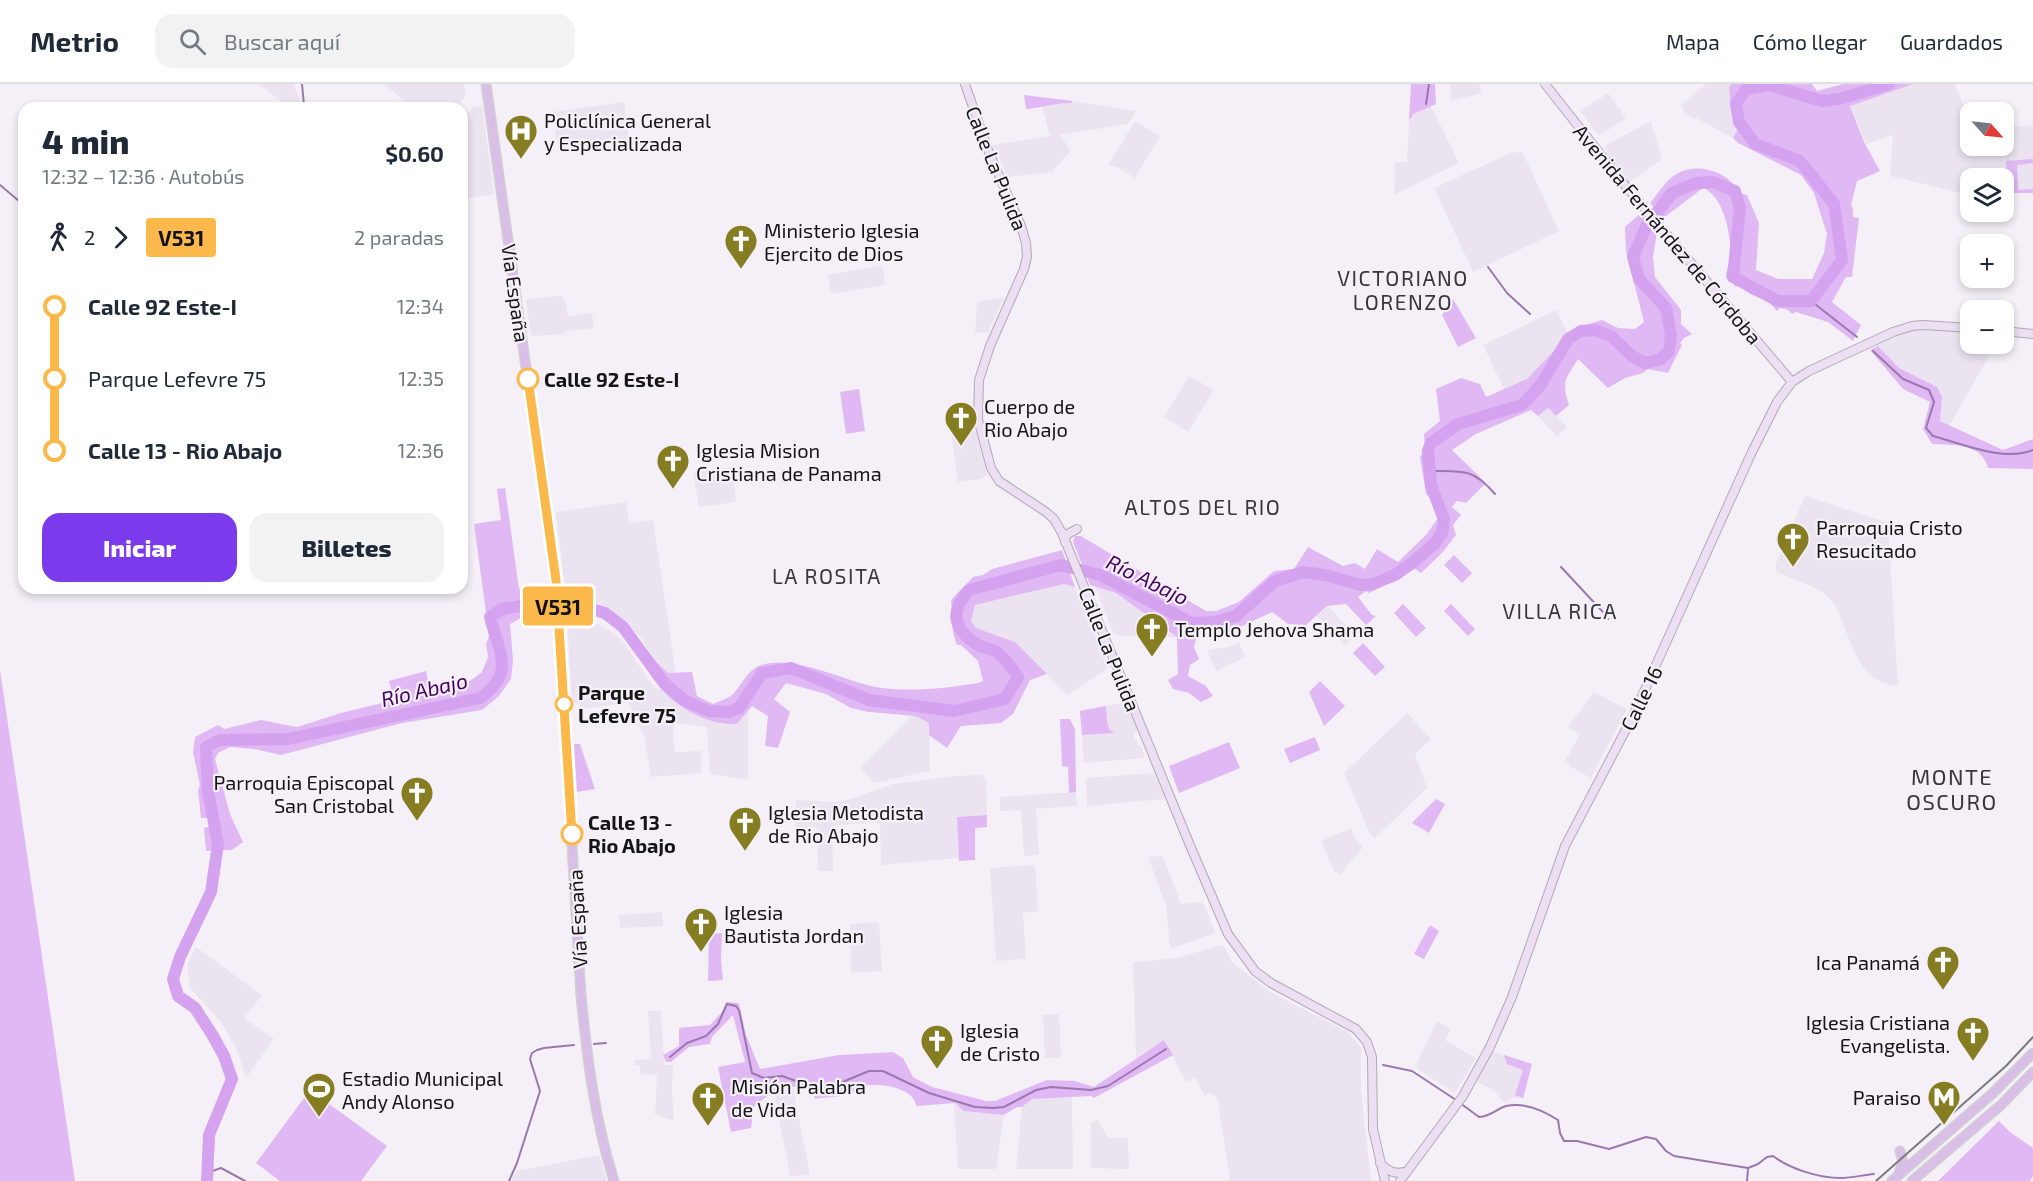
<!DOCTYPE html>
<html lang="es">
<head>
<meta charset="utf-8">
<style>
	body { margin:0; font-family:"Exo 2",sans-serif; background:#f2f2f3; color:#1f2937; height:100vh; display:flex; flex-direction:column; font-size:22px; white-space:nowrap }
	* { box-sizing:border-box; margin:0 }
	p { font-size:20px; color:#747a83 }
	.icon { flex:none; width:33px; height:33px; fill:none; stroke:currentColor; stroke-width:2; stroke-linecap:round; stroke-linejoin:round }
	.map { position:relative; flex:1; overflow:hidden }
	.side { position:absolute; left:18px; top:18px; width:450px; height:492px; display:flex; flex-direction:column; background:#fff; border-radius:18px; box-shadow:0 3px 9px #0003 }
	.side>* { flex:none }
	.badge { padding:0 12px; border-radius:4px; font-size:21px; line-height:39px }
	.needle { width:39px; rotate:117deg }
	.fabs { position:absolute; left:1960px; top:18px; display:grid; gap:12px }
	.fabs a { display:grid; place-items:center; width:54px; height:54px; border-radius:12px; background:#fff; box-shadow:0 3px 9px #0003; font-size:30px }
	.map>.badge { position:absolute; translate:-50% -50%; box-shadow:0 0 0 3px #fff }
	.legs { display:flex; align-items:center; gap:9px; height:66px; padding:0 24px; font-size:20px }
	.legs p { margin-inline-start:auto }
	.headline { display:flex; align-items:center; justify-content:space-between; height:102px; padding:0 24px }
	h1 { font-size:33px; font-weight:800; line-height:45px }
	.primary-button { display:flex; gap:12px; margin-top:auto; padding:12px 24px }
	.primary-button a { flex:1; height:69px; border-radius:18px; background:#7c3aed; color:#fff; font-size:24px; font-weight:800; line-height:69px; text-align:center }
	.primary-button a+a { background:#f2f2f3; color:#1f2937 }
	ul { padding:0 24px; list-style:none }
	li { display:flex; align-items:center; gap:21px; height:72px; font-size:22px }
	li i { display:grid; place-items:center; width:9px; height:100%; margin:0 8px; background:currentColor }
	li i::after { content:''; width:15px; height:15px; margin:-8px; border:4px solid; border-radius:50%; background:#fff }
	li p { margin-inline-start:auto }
	li:first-child i { background:linear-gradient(#0000 50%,currentColor 0) }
	li:last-child i { background:linear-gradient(currentColor 50%,#0000 0) }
	header { display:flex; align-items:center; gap:36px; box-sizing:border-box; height:84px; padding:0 30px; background:#fff; border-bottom:2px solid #e0e1e3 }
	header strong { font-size:28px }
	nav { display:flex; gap:33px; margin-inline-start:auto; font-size:21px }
	.search { width:420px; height:54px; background:#f2f2f3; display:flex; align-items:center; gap:15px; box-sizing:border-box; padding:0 21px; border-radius:18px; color:#747a83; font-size:22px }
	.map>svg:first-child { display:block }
</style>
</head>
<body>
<header>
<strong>Metrio</strong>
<div class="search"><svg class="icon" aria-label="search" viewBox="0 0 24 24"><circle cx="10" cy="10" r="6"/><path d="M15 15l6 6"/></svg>Buscar aquí</div>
<nav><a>Mapa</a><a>Cómo llegar</a><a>Guardados</a></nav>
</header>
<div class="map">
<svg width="2033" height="1097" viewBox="0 0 2033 1097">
	<rect width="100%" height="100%" fill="#f5f0f8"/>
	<path fill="#ece3f1" d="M258 0H294L301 20 299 24H291Z
		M383 0H464L466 11 456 24H407L409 20Z
		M1450 0H1479L1482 9 1451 17Z
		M1706 0H1732L1729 3 1731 27 1738 44 1733 54 1696 34 1694 35 1684 28 1681 21Z
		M1913 0H1955L1971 42V62H2004V43L2033 41V109H2004V94H1971V109H1961L1890 92 1893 51 1866 60 1850 21Z
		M1608 9 1626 34 1599 52 1580 27Z
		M1072 17 1136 27 1128 40 1060 51 1071 67 1052 88 1008 93 993 61 1050 52 1042 23Z
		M624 18 629 55 558 67 553 28Z
		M482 22 494 110 462 115V35L474 23Z
		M1431 22 1459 79 1394 111 1395 78H1407L1409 35 1412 33V30Z
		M1135 37 1160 52 1135 94 1117 83 1108 81Z
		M1651 37 1662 75 1628 99 1605 68 1606 61Z
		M1522 67 1559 147 1473 188 1434 104 1508 70Z
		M882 181 885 201 831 210 828 191Z
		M562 211V215H565L568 232 592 229 594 244 566 247 563 250 533 252 531 250 526 216Z
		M1004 214 988 248 975 249 977 218Z
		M1556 226 1569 251 1527 295 1505 307 1483 261Z
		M1922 244 1971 247V260H1996L1949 342 1940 337 1942 313 1937 303 1899 284 1875 259 1897 250Z
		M1189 292 1214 306 1188 348 1164 333Z
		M1548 324 1567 343 1557 353 1538 332Z
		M973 346 976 348 987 390 982 395 958 398 951 348Z
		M732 383 736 418 699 423 693 388Z
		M1805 412 1888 439 1898 602 1883 599 1871 592 1865 586 1854 568 1837 524 1826 511 1817 505 1777 488 1775 482Z
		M626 418 629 439 653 436 676 590 667 589 652 574 642 555 609 524 565 505 556 428Z
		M1064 500 1075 503 1109 584 1068 611 1015 558 976 544 971 537 975 521Z
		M1095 502 1116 509 1177 553 1118 552 1113 549Z
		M1328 522 1355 551 1345 561 1317 532Z
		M567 534 595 538 616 550 625 560 654 604 662 605 693 630 724 641 737 640 748 627V696L710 690 707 643 674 639 673 653 675 668 701 667V689L651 693 644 652 628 618 580 626 579 618 572 619Z
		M1239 558 1245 573 1216 587 1207 566 1228 563Z
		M1594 608 1627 625 1591 694 1571 683 1569 680 1564 679 1580 650 1568 643Z
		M1126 618 1138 647 1134 648V655H1137L1138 662H1141L1145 674 1084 679 1080 627Z
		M1407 629 1431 655 1415 670 1427 704 1374 755 1369 748 1344 689Z
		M911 632H915L929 639 930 687 874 699 860 684Z
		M1154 689 1165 715 1087 722 1086 694Z
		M982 691 986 696 987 731 957 733 959 774 881 781 880 739 850 740 832 742 833 787H818L817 743 795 744 796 716 835 718 850 715 893 700 953 692Z
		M1076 708 1077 722 1036 725 1039 771 1024 772 1021 726 1000 727V713Z
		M1351 744 1354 752 1363 763 1340 791 1334 787 1321 757Z
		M1163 772 1181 820 1203 818 1215 849 1170 865 1166 822 1148 773Z
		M1035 781 1038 827 1023 829 1026 875 996 877 990 784Z
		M662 828 663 842 620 844 619 831Z
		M879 838 882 887 851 889 850 840Z
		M1220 861 1224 863 1233 879 1272 909 1346 947 1354 955 1361 964V1005L1371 1097H1230L1218 1016 1211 1009 1205 1012 1195 994 1186 998 1164 956 1136 974 1133 878 1177 874Z
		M196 863 262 911 244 934 274 955 246 994 237 966 222 939 190 904 187 881Z
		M648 927H661L664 981H673L672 1008 674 1037 655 1031 657 991 640 990V981H635V976L651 975Z
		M1059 930 1061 974H1045L1043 931Z
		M1437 937 1451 945 1445 956 1476 974 1455 1009 1416 984 1419 974Z
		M1491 967 1532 980 1523 1014H1512L1505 1019 1493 1006 1476 997Z
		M793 1003 810 1091 790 1092 774 1007Z
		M1072 1012 1073 1085H1016L1022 1023 1032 1015Z
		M954 1019 965 1027 1004 1031 996 1085H958Z
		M1098 1036 1108 1054H1128L1129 1085 1091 1084V1039Z
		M599 1071 607 1097H511L516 1087Z"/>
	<path fill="#dfb8f4" d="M1411 0H1435L1436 20 1413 30 1412 33 1409 35Z
		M1732 0H1812L1817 7 1843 0H1913L1850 22 1864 58 1880 87 1857 97 1851 121 1853 125V133L1859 134 1852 193H1846L1832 218 1861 241 1853 257 1828 238 1796 228 1792 230 1788 226 1780 224 1777 227 1767 216 1752 211 1738 202 1736 203 1728 194 1726 195C1725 187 1729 183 1730 176 1732 155 1725 113 1703 104L1662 135 1650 119C1657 111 1665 97 1675 91 1696 77 1729 87 1739 109L1747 111 1759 139 1756 186 1778 195H1812L1824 169 1827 150 1814 109 1801 91 1738 59 1733 54 1738 44 1731 27 1729 2Z
		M1024 11 1072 17V19C1059 18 1040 24 1026 25Z
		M2033 75V79L2017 81 2018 106 2033 105V109H2008L2006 77Z
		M1641 129 1657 148 1653 173 1655 193 1681 226V240L1692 250 1684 254 1680 259 1682 261 1668 289 1648 285 1643 289 1625 294 1608 304 1578 275C1566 295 1561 296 1569 321L1556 332 1548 324 1538 332 1531 326 1476 350 1452 366 1486 399 1466 419 1457 417 1452 423 1461 431 1453 441 1456 451 1442 469 1421 489 1415 485 1369 509 1366 507 1358 513 1372 531 1376 532 1366 541 1346 520 1327 522 1306 541 1288 540 1272 528 1238 544 1198 548 1194 563 1199 575 1190 581 1188 592 1206 602 1213 612 1201 618 1189 609 1173 605 1168 596 1178 590 1177 553 1116 509 1090 501 1073 458 1075 452H1081L1206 527H1216L1239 518 1274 487 1294 485 1308 463 1343 482 1355 479 1365 485 1377 465 1398 478 1426 451 1440 431 1436 420 1426 410 1420 373 1425 365 1424 350 1440 337 1436 305 1461 294 1480 300 1486 313 1527 295 1569 251 1583 242 1602 236 1618 244 1635 245 1644 238 1626 167 1625 143Z
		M1453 215 1476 254 1458 263 1442 231Z
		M1878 262 1899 284 1937 303 1942 313 1940 337 2003 366 2033 355V385L1988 384C1982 359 1953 361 1932 360L1923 345 1930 318 1903 305 1870 266Z
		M859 305 865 347 846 350 840 308Z
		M505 404 519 505 549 501 550 531 521 534 510 540 513 576 511 595 498 613 482 626 402 639 281 671 254 665 230 663 218 669 215 675 230 730 243 758 232 766 206 767 204 744 211 742 209 734H201L198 706 200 701 193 668 195 653 218 641 224 645 261 636 297 643 341 629 394 616 389 597 426 587 431 607 470 597 482 588 488 573 486 560 489 551 474 440 501 436 497 405Z
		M1062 466 1075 503 1064 500 975 521 971 537 976 544 1015 558 1047 590 1030 596 1013 630 1001 639 961 642 947 664 929 651V639L915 632 869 628 851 624 826 610 786 599 774 615 790 628 778 664 765 662 768 632 752 622 737 640C712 642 683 627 665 609 657 601 651 591 645 582L652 574 668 589 692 588 697 612 713 620C719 617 728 615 733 610 742 601 748 585 761 581 797 570 846 599 882 604 915 608 946 604 978 599L983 597 978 577 961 561H957C950 545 953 531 951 516L973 493 983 491 992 485Z
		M1454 471 1472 489 1462 499 1444 481Z
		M1403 520 1426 544 1416 553 1394 529Z
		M1451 520 1475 545 1468 552 1444 527Z
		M1363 559 1385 583 1375 592 1353 569Z
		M0 586 75 1097H0Z
		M1320 597 1345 622 1324 642 1309 608Z
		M1106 622C1107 631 1105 646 1115 649L1082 651 1080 627Z
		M1060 635H1070L1075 645 1076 708 1069 709 1068 683 1062 682Z
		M1315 653 1320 666 1290 679 1284 665Z
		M1229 658 1240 684 1179 709 1169 682Z
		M574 660H580L595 705 577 708Z
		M1436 715 1445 720 1429 749 1412 739Z
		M987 731V743L975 744V776L959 777 957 733Z
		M1430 841 1439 847 1424 875 1414 870Z
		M722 849 721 876 723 896 708 897 709 850Z
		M726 918 739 919 746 951 760 985 839 971 893 968 903 974 913 993 932 1003 986 1017H995L1047 996 1075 997 1094 1003 1164 956 1173 971 1094 1014 1091 1012 1032 1015 1022 1023H1017L1004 1031 964 1027 955 1019 916 1022C914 1003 879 999 864 1002 858 1003 857 1007 852 1009 844 1013 825 1013 815 1015L811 1004C786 999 772 1008 754 1022L751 1044 731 1048 718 983 745 978 733 931 712 953 710 960 689 963 671 978H666L663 971 679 962V944L710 941 722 928Z
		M1504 971 1532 980 1523 1014 1515 1011 1523 986 1507 980Z
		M310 1006 387 1062 361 1097H280L256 1079Z
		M1999 1037 2010 1048 2033 1064V1092L2030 1097H1938Z"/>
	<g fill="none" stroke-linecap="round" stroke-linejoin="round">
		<path stroke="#9b77af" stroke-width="2" d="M1426 20 1429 0
			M302 24 304 21 302 0
			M0 101 19 117 24 126
			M1488 183 1507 209 1530 230
			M1811 217 1857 253
			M1873 267 1903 295 1929 306 1934 318 1926 344 1933 352C1964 360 2003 378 2033 366
			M1430 387C1462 387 1473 384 1495 410
			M1561 483 1603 528 1608 535
			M594 960 606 959
			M670 973 687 959 706 952 718 940 727 920 736 922 739 926 752 989 764 994 782 992 810 1002 828 1004 869 987H883L929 1009 975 1023 993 1024 1004 1023 1036 1006 1051 1003 1091 1006 1108 1002 1166 965
			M1383 981 1412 987 1456 1016
			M1460 1019 1479 1033C1492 1032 1496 1025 1506 1022 1524 1018 1544 1027 1558 1036L1560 1049 1564 1057H1577L1609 1065 1646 1053 1656 1055 1666 1067 1674 1072 1748 1084 1758 1080 1767 1073 1773 1072C1790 1085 1819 1094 1841 1094 1851 1094 1863 1091 1874 1090
			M207 1089 221 1084 245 1097
			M509 1097 517 1079 540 1007 530 975 532 969 537 966 544 964 574 961
			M1747 1097 1748 1085"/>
		<path stroke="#d5a2f0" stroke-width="12" d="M207 1097 209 1051 232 995 224 972 213 952 195 924 178 912 173 895 180 873 211 808 218 760 208 707 206 663 220 656 288 655 480 614C516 589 499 569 490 533L502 525 538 519 569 518 605 529 623 543 664 599 685 617 709 627 728 628 739 624 762 589 791 584 869 616 954 627 1005 615 1018 593C1012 584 1005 575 997 568 992 564 985 565 980 562 954 547 948 529 969 506L1061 481 1100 491 1192 539 1214 538 1236 532 1275 497 1303 488 1325 491 1361 501 1373 500 1395 491 1416 476 1435 459 1442 449 1444 436 1431 401 1428 366 1431 359 1458 340 1522 321 1540 302 1568 255 1581 247 1595 246 1611 252 1632 272 1645 279 1661 275 1669 267 1671 251 1666 224 1639 195 1633 173 1646 143 1672 109 1696 99 1713 98 1735 107 1740 124 1733 193 1778 217H1811L1842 176 1834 120 1800 77 1755 60 1739 38 1736 20 1746 5 1769 1 1822 17 1839 15 1889 0"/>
		<g stroke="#afabb2" stroke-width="10">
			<path id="secondary" d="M965 0 988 66 1021 142 1026 159 1027 173 1024 185 990 262 979 296 978 335 991 384 999 397 1046 428 1054 435 1062 449 1189 759 1228 850 1255 887 1271 899 1356 945 1367 958 1372 973 1373 1045 1385 1097
				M1545 0 1624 100 1792 298
				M2004 247 2033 250
				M1065 458 1066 451 1077 445
				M1380 1079C1389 1088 1395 1091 1408 1087
				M1400 1097 1463 1012 1490 963 1512 913 1565 762 1633 632 1751 370 1777 318 1792 298 1809 287 1893 248 1912 242 1923 241 1971 244"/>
		</g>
		<g stroke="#d0d0d0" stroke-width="11">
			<path id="primary" d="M486 0 556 496 581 911C587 975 595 1036 614 1097
				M1899 1089 1903 1078 1900 1067
				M1892 1097 1993 1009 2033 969
				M1912 1097 2001 1021 2033 988"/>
		</g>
		<use href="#secondary" stroke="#ecdef3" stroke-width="8"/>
		<use href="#primary" stroke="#d9bee8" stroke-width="8"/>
		<path stroke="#7c797e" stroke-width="2" d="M1876 1097 2006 982 2033 953"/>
	</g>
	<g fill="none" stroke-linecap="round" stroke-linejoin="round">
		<g stroke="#fff" stroke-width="14">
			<path id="line-1" d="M528 295 556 496 572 750"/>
		</g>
		<use href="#line-1" stroke="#fcb94b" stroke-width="9"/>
	</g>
	<defs>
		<g id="hospital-pin" transform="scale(1.725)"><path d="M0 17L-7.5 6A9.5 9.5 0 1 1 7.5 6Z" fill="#867d23" stroke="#f5f0f8"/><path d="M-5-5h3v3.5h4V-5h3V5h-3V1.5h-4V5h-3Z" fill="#fff"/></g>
		<g id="church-pin" transform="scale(1.725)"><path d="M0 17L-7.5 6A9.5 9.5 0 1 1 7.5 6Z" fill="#867d23" stroke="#f5f0f8"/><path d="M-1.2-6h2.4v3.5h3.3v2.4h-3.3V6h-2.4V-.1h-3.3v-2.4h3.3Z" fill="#fff"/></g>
		<g id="stadium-pin" transform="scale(1.725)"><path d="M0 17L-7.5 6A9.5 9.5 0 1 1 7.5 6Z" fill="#867d23" stroke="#f5f0f8"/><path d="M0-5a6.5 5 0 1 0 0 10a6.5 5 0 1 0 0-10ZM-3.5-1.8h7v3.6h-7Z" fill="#fff"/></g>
		<g id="metro-pin" transform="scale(1.725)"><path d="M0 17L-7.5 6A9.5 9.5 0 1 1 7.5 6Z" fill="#867d23" stroke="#f5f0f8"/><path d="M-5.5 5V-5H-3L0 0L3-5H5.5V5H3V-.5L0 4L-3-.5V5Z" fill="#fff"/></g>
	</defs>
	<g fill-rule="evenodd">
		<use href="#hospital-pin" x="521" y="47"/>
		<use href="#church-pin" x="741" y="157"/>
		<use href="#church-pin" x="961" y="334"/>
		<use href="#church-pin" x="673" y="377"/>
		<use href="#church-pin" x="1793" y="455"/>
		<use href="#church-pin" x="1152" y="545"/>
		<use href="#church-pin" x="417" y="709"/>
		<use href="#church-pin" x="745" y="739"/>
		<use href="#church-pin" x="701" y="840"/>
		<use href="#church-pin" x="1943" y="878"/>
		<use href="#church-pin" x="1973" y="949"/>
		<use href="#church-pin" x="937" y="957"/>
		<use href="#stadium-pin" x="319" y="1005"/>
		<use href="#metro-pin" x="1944" y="1013"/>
		<use href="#church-pin" x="708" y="1014"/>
	</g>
	<g fill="#fff" stroke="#fcb94b" stroke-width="3">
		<circle cx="528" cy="295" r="10"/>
		<circle cx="564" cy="620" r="8"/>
		<circle cx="572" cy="750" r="10"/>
	</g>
	<g text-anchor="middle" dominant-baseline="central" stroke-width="4.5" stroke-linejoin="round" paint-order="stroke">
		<g font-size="20" fill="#151416" stroke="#f5f0f8" text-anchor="start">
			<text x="544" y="36">Policlínica General<tspan x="544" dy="23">y Especializada</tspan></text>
			<text x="764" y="146">Ministerio Iglesia<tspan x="764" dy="23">Ejercito de Dios</tspan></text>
			<text x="984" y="322">Cuerpo de<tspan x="984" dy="23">Rio Abajo</tspan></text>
			<text x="696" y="366">Iglesia Mision<tspan x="696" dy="23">Cristiana de Panama</tspan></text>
			<text x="1816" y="443">Parroquia Cristo<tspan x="1816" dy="23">Resucitado</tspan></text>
			<text x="1175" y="545">Templo Jehova Shama</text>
			<text x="394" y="698" text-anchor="end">Parroquia Episcopal<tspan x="394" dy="23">San Cristobal</tspan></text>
			<text x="768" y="728">Iglesia Metodista<tspan x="768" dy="23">de Rio Abajo</tspan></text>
			<text x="724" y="828">Iglesia<tspan x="724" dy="23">Bautista Jordan</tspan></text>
			<text x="1920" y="878" text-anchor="end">Ica Panamá</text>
			<text x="1950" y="938" text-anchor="end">Iglesia Cristiana<tspan x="1950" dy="23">Evangelista.</tspan></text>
			<text x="960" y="946">Iglesia<tspan x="960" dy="23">de Cristo</tspan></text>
			<text x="342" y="994">Estadio Municipal<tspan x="342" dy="23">Andy Alonso</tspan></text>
			<text x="731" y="1002">Misión Palabra<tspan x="731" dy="23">de Vida</tspan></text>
			<text x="1921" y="1013" text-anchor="end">Paraiso</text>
		</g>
		<g font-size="20" fill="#151416" stroke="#f5f0f8">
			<text transform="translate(997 84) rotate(68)">Calle La Pulida</text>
			<text transform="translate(1668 150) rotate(50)">Avenida Fernández de Córdoba</text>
			<text transform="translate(516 209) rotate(82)">Vía España</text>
			<text transform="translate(1110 565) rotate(68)">Calle La Pulida</text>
			<text transform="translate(1641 614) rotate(-64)">Calle 16</text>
			<text transform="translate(577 835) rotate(-93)">Vía España</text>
		</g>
		<g font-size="20" font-weight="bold" fill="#151416" stroke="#f5f0f8" text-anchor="start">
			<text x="544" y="295">Calle 92 Este-I</text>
			<text x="578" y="608">Parque<tspan x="578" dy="23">Lefevre 75</tspan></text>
			<text x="588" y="738">Calle 13 -<tspan x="588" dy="23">Rio Abajo</tspan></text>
		</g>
		<g font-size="21" letter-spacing="1.5" fill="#38353b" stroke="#f5f0f8">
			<text x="1403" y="193">VICTORIANO<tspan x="1403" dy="24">LORENZO</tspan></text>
			<text x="1203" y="422">ALTOS DEL RIO</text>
			<text x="827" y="491">LA ROSITA</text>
			<text x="1560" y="526">VILLA RICA</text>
		</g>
		<g font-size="21" font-style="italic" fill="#460060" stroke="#f5f0f8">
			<text transform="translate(1148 495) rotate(26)">Río Abajo</text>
			<text transform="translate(424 605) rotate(-13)">Río Abajo</text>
		</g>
		<g font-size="22" letter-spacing="1.5" fill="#38353b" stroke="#f5f0f8">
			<text x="1952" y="692">MONTE<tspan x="1952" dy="25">OSCURO</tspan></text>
		</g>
	</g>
</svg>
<div class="fabs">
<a><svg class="needle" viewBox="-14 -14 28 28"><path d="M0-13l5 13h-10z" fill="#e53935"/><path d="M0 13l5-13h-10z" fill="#747a83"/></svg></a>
<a><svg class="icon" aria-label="layers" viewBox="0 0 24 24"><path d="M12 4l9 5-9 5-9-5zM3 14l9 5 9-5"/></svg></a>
<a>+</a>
<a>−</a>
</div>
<b class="badge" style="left:558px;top:522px;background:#fcb94b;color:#111">V531</b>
<section class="side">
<div class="headline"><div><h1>4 min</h1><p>12:32 – 12:36 · Autobús</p></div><b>$0.60</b></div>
<div class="legs"><svg class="icon" aria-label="walk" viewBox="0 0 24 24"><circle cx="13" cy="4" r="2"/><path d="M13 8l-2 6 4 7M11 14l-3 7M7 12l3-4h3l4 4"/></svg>2<svg class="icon" aria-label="forward" viewBox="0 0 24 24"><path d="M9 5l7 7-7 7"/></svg><b class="badge" style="background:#fcb94b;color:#111">V531</b><p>2 paradas</p></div>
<ul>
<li><i style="color:#fcb94b"></i><b>Calle 92 Este-I</b><p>12:34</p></li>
<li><i style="color:#fcb94b"></i><span>Parque Lefevre 75</span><p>12:35</p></li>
<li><i style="color:#fcb94b"></i><b>Calle 13 - Rio Abajo</b><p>12:36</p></li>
</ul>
<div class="primary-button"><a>Iniciar</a><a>Billetes</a></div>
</section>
</div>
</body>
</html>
